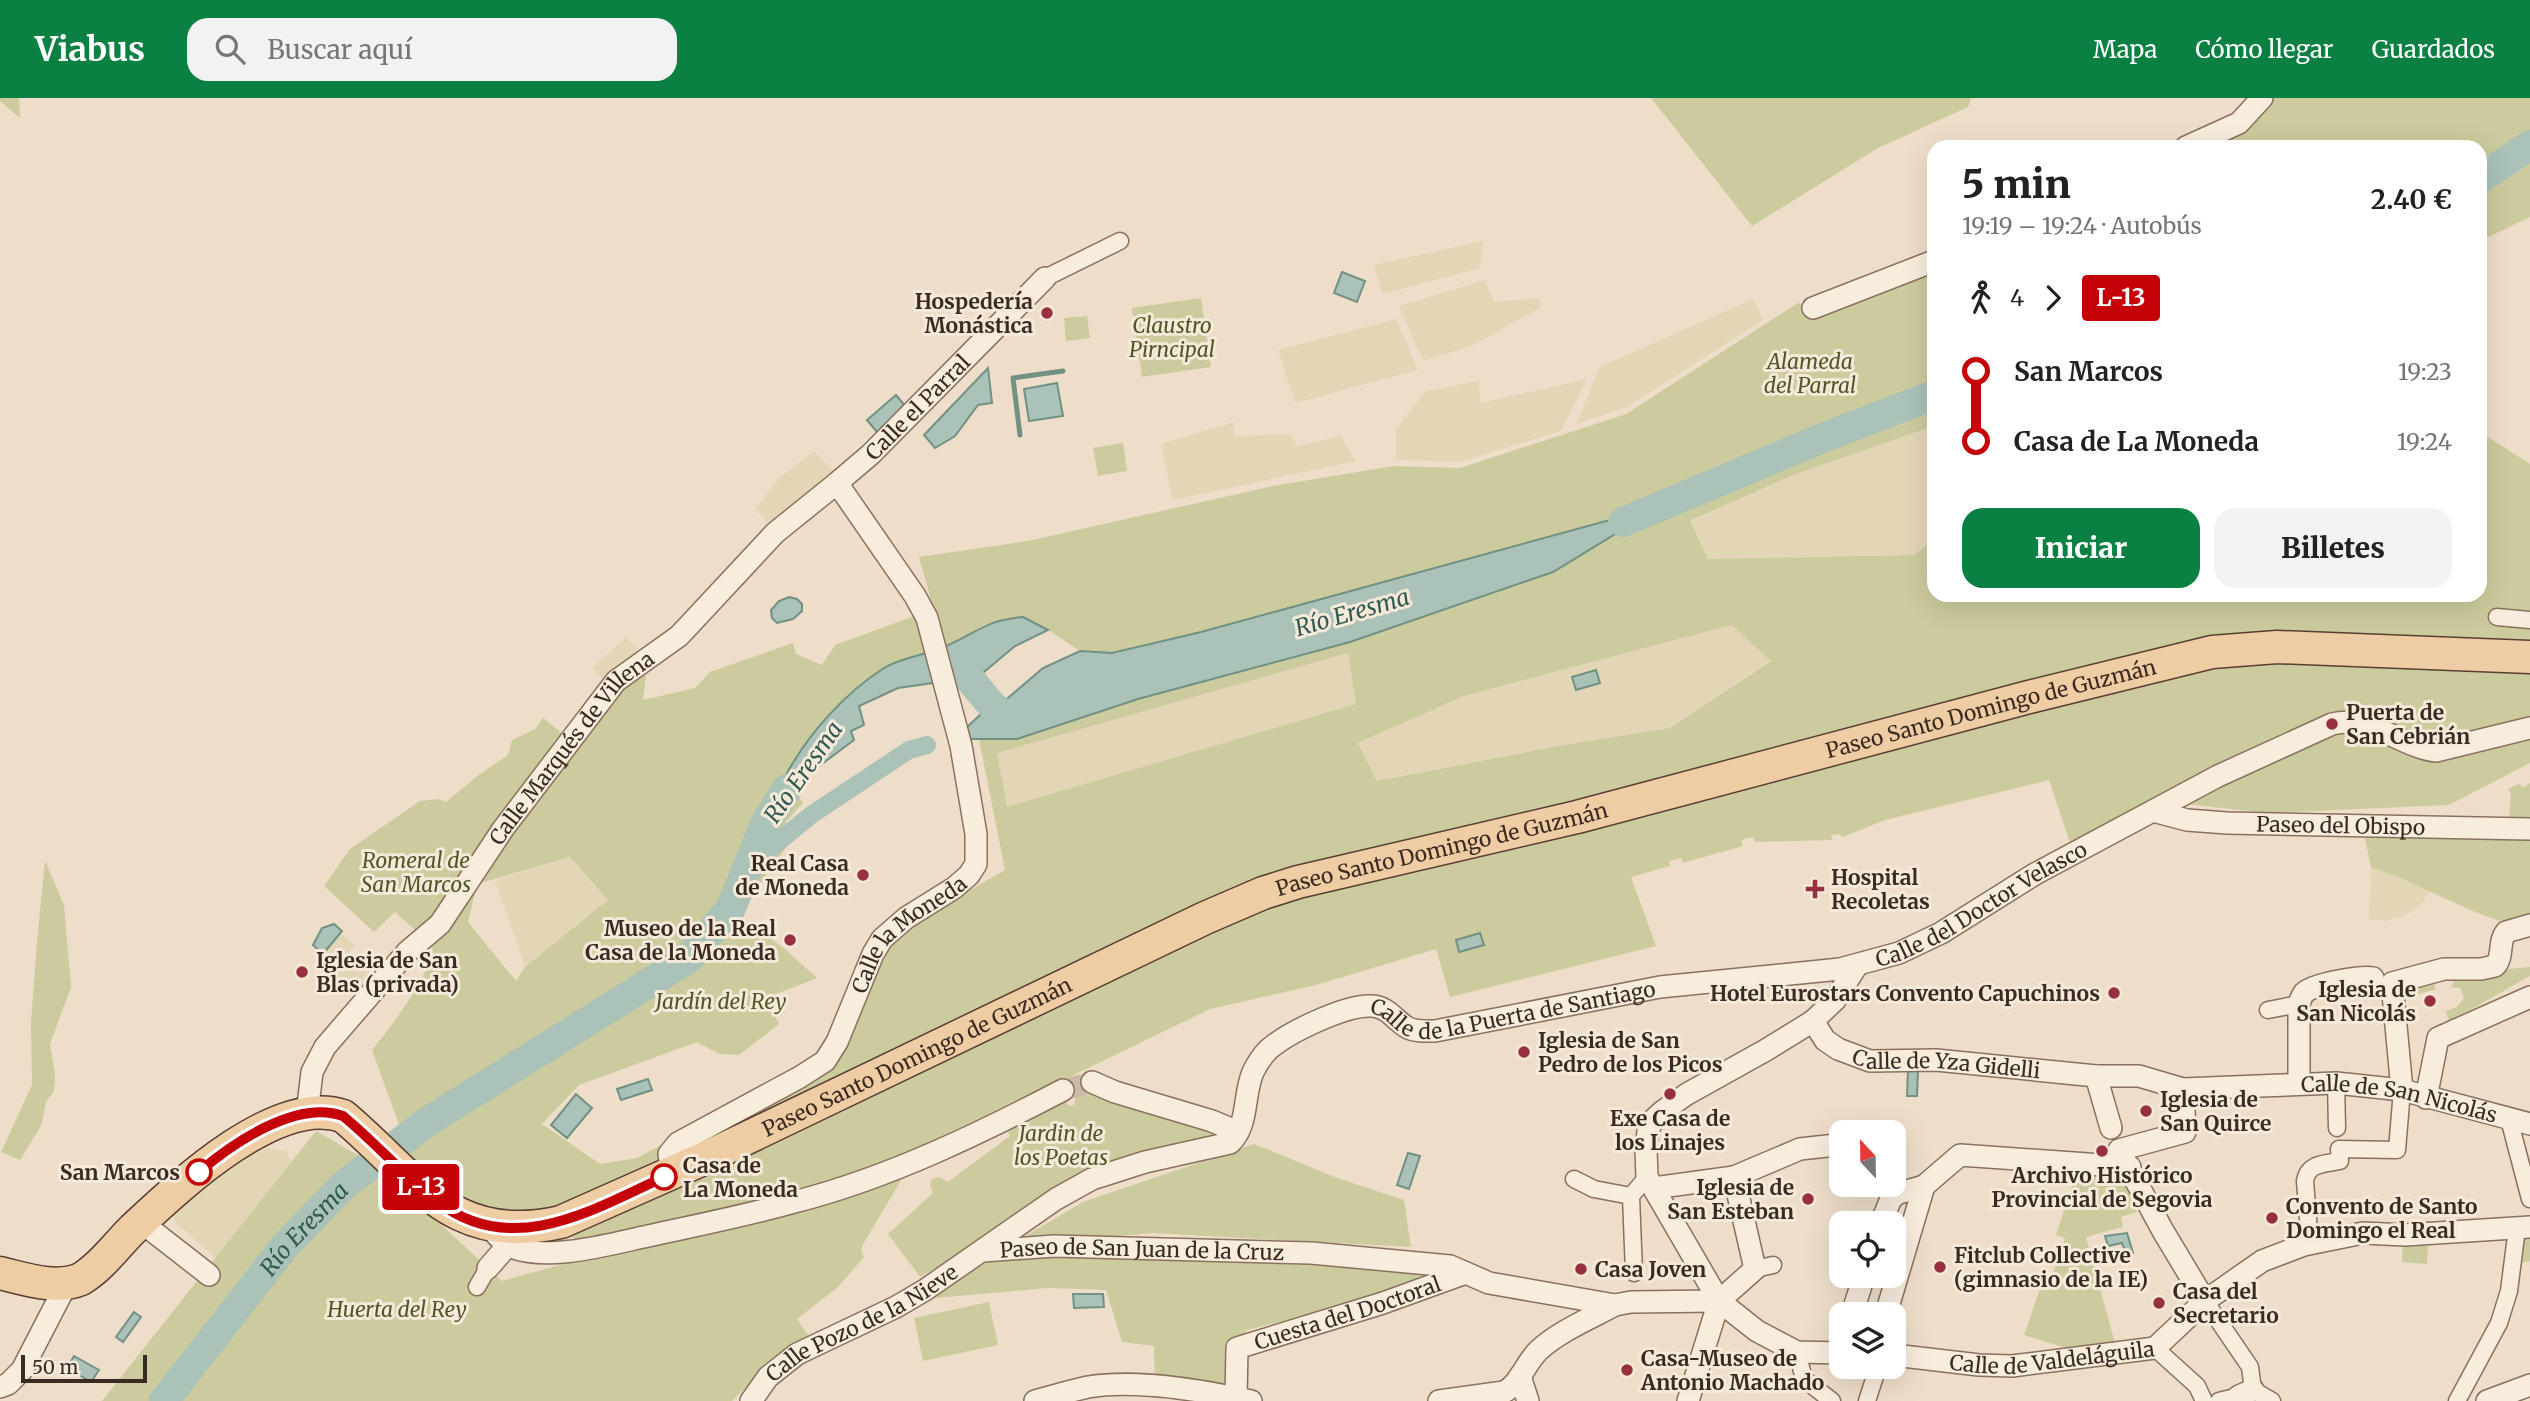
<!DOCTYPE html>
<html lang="es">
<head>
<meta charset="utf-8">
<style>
	body { margin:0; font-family:Merriweather,serif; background:#f2f2f2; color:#222; height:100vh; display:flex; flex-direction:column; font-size:26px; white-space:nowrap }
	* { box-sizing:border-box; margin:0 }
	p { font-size:23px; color:#767676 }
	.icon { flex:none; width:38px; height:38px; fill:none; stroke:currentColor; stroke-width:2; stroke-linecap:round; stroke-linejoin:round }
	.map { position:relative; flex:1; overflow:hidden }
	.details { position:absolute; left:1927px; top:42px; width:560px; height:462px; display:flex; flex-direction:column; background:#fff; border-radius:21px; box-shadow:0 7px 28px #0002 }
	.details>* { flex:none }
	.badge { padding:0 14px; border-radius:5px; font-size:24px; line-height:46px }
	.needle { width:46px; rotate:338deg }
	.tools { position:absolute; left:1829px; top:1022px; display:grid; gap:14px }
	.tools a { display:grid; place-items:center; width:77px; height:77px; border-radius:14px; background:#fff; box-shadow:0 7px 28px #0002; font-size:35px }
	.scale { position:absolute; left:21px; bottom:18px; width:126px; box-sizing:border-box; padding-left:7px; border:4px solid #3b2a21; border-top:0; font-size:19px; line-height:24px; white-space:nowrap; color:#3b2a21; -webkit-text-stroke:5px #f5e9d9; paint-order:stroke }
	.map>.badge { position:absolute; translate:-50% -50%; box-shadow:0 0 0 4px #fff }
	.legs { display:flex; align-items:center; gap:10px; height:77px; padding:0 35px; font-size:23px }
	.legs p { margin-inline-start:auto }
	.overview { display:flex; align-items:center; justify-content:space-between; height:119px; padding:0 35px }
	h1 { font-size:38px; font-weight:800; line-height:52px }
	.primary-button { display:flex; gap:14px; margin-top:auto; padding:14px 35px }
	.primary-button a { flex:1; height:80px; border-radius:21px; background:#0b8043; color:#fff; font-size:28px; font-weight:800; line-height:80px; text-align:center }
	.primary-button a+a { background:#f2f2f2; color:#222 }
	ul { padding:0 35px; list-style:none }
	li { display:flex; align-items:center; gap:24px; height:70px; font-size:26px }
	li i { display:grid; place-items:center; width:10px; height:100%; margin:0 9px; background:currentColor }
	li i::after { content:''; width:18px; height:18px; margin:-9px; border:5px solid; border-radius:50%; background:#fff }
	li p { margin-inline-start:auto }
	li:first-child i { background:linear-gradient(#0000 50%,currentColor 0) }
	li:last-child i { background:linear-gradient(currentColor 50%,#0000 0) }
	header { display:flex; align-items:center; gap:42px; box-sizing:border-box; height:98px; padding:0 35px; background:#0b8043; color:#fff }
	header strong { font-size:33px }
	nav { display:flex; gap:38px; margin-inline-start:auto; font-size:24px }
	.search { width:490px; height:63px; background:#f2f2f2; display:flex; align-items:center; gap:18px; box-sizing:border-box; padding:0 24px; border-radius:21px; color:#767676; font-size:26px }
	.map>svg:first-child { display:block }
</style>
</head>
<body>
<header>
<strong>Viabus</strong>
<div class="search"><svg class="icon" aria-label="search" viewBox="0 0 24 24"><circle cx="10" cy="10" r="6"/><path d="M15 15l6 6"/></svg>Buscar aquí</div>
<nav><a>Mapa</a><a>Cómo llegar</a><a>Guardados</a></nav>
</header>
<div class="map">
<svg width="2530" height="1303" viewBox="0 0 2530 1303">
	<rect width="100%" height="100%" fill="#eedec9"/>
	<path fill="#e3d6b7" d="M1483 143 1480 170 1383 196 1373 167Z
		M1485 182 1494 204 1539 200 1540 210 1471 248 1423 263 1399 208Z
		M1753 201 1763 222 1627 309 1576 326 1600 269Z
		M1396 221 1418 272 1295 305 1278 252Z
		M1587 281 1561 333 1459 364 1396 362V331L1426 293 1479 283 1480 305Z
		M1234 324V338L1291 336 1297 348 1341 338 1356 363 1173 402 1161 346Z
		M1934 328V441L1914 457 1708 461 1690 424 1796 376Z
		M814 353 837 376 772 428 755 411 780 379Z
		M1732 527 1771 562 1670 630 1563 647 1376 683 1358 645 1464 598Z
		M626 539 638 552 604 583 592 570Z
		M1348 555 1357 606 1007 710 996 655Z
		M570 759 608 802 525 869 495 782Z
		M2371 769 2398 779 2429 793 2422 806 2408 816 2386 823 2369 821Z
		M341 835 355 847 349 854 378 879 360 899 345 887 342 890 329 879V873L317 863Z
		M268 1050 286 1053 295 1074 216 1160 176 1125 171 1114 255 1053Z"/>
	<path fill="#cccb9d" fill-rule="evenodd" d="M0 0H19L20 20 0 3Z
		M1651 0H1971L1968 9 1878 50 1752 128Z
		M2262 0H2530V119L2480 143V49H2186Z
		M1934 163V328L1796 376 1690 423 1708 461 1914 457 1934 441V497H2480V334L2530 366V665L2449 707 2268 715 2167 704 2072 751 2049 682 1885 722 1843 739 1839 736 1831 737 1833 742 1755 744 1753 739 1741 742 1743 748 1683 765 1681 760 1669 763 1670 768 1631 779 1656 848 1450 899 1436 851 1316 887 1210 911 919 1052 862 1148 861 1153 864 1159 838 1189 797 1221 810 1240 783 1253 732 1303H102L316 1033 390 1076 407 1095 502 1183 588 1159 558 1121 489 1112 446 1101 410 1057 372 952C392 927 430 880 433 847 434 842 432 835 430 830L422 838 395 814 374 834 324 788 350 751 420 703 439 701 446 704 480 676 508 657 512 642 535 631 543 620 573 644 619 587 646 577 643 602 695 590 710 574 793 545 796 556 822 567 835 547 917 517 926 555 886 569 767 722 794 692 803 705 786 724 795 737 738 816 786 852 817 880 766 900 779 926 739 957 719 956 697 944 579 987 542 1026 600 1066 637 1060 835 954 897 834 1005 772 979 641H1017L1140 600 1350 544 1553 474 1657 409 1202 534 1112 555 1080 553 1048 532 1023 519 986 526 944 549 919 459 1028 443 1273 388 1394 368 1460 370 1626 316 1798 205 1813 210ZM1732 527 1771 563 1670 630 1563 647 1377 683 1358 645 1464 598ZM1348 555 1356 606 1007 709 997 655ZM570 759 608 802 525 869 516 883 468 824 477 786Z
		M1201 200 1211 269 1142 279 1132 210Z
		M1087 218 1090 240 1066 243 1064 220Z
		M1123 345 1127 373 1098 378 1093 350Z
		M2520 685 2522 690 2530 685V722H2509L2511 696 2508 691Z
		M2365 740H2530V818L2500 823 2475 814 2398 779 2371 769Z
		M45 763 64 807 71 889 50 946 55 976 54 993 46 1004 42 1026 20 1062 1 1054 32 987 31 925 37 843Z
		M2530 869V878L2449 924 2446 913 2457 909 2464 900 2460 890 2451 889 2455 882 2451 876Z
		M2431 878 2436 891 2398 902 2397 890Z
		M1094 993 1216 1035 1217 1037 1132 1058 920 1179 888 1136 933 1095 930 1087 932 1081 939 1079 948 1084 1010 1038 1007 1033 1017 1025 1021 1029 1043 1015 1064 997 1067 1006 1071 1008 1075 1006V997Z
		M1254 1046 1337 1080 1404 1102 1411 1149 1151 1135 1044 1145 1025 1138 1083 1104Z
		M2077 1073 2122 1077 2137 1114 2121 1119 2123 1129 2086 1139 2116 1249 2072 1252 2024 1237 2040 1191 2047 1193 2065 1140 2056 1137Z
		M2530 1124V1163L2517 1166 2513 1134Z
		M2403 1143 2428 1145 2427 1166 2402 1164Z
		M981 1158 1326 1160 1434 1176 1314 1216 1246 1232 1248 1295 1155 1283 1154 1248 1122 1244 1106 1192 1048 1190 923 1201Z
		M989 1204 998 1247 923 1263 914 1220Z"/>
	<path fill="#aac2b8" stroke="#709184" stroke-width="2" d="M1342 174 1365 183 1357 204 1334 195Z
		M988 270 992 305 978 307 955 338 935 350 924 337Z
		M1057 285 1063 318 1029 323 1024 291Z
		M896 297 906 309 877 334 867 322Z
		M1661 408 1553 474 1350 544 1138 601 1017 641H970L966 630 996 602 1001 606 1043 570 1080 553 1112 555 1201 534Z
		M789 499 797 501 802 506V513L793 521 777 525 772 520 771 512 779 503Z
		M1023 519 1048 532 1015 548 965 590 954 582 898 590 859 608 864 627 851 633 854 642 806 678 808 681 794 692 766 724C773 708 778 690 787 675 809 635 845 595 884 570 902 559 926 557 944 549 977 535 985 522 1023 519Z
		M1596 572 1600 585 1576 592 1572 579Z
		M334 826 342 833 323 856 313 847 322 830Z
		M1480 835 1484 847 1459 854 1456 842Z
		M1908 971H1918L1917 998H1907Z
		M648 981 652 992 621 1002 617 991Z
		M576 996 592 1010 567 1040 551 1027Z
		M1408 1055 1420 1058 1409 1091 1397 1087Z
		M2127 1135 2133 1155 2126 1156 2122 1145 2108 1148 2105 1138Z
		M1103 1196 1104 1209 1074 1210 1073 1196Z
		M134 1214 141 1219 123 1244 116 1239Z
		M74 1258 99 1272 91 1284 67 1270Z"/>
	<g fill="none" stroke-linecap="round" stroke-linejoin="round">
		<path stroke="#709184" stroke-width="5" d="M1020 337 1013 280 1063 273"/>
		<path stroke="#aac2b8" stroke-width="18" d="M747 770 811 717 909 652 927 647"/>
		<g stroke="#aac2b8" stroke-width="30">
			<path d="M2480 81 2530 47"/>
			<path d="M1623 424 1825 339 1934 297"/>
			<path d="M938 567C978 562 986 633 1027 616"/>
			<path id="s1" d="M164 1303 285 1148 344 1087 427 1024 689 860 731 810 766 724 787 691"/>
		</g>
		<path stroke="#cabaa7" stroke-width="21" stroke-dasharray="21 10" stroke-linecap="butt" d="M1063 992 1092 984"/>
		<g stroke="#8a705e" stroke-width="19">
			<path id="pedestrian" d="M1045 180 1120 143
				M2497 519 2530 522
				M2268 912 2299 906
				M2336 985 2337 1030
				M2509 1021 2530 1101
				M1574 1081 1594 1091 1631 1098
				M2310 1146 2305 1083C2308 1065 2324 1066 2340 1063L2339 1051 2397 1052 2402 992
				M1755 1171 1773 1167
				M1634 1175 1631 1098 1647 1079
				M477 1189 488 1170
				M2205 1203 2250 1269 2253 1292 2272 1303
				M2155 1250 2197 1288 2204 1303
				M1797 1254 1804 1281 1832 1303
				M1867 1303 1878 1269
				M2219 1303 2239 1298
				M2457 1303 2499 1225 2509 1193 2517 1130"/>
		</g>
		<g stroke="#8a705e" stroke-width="24">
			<g id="minor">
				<path d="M2186 49 2239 25 2262 0"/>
				<path d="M1813 210 1934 163"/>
				<path id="s2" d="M2153 713 2187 722 2227 725 2530 731"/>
				<path id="s3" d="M1813 923 1825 942 1838 951 1870 963 1936 962 2096 978H2139L2183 991 2336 985 2402 992 2530 1026"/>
				<path d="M2096 978 2111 1030"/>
				<path d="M1092 984 1115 994 1212 1023 1238 1034"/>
				<path d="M2299 986V906C2301 901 2301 899 2304 895 2313 886 2360 878 2373 880"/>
				<path d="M2183 991 2185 1034 2119 1052 2163 1133 2205 1203"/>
				<path d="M2402 992 2392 885 2444 871H2481L2495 868C2504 858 2498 844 2506 834L2530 827"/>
				<path d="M2426 1000 2438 940 2530 899"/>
				<path id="s4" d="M307 1016 312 974 325 949 407 854 440 826 503 731 616 583 679 538 775 435 837 385"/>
				<path id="s5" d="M672 1076 669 1056 678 1045 800 979 825 963 837 944 873 856 882 841 906 820 954 790 969 777 976 766V736L961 648 927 520 915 498 837 385 871 356 1045 180"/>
				<path d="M1654 1090 1734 1079 1800 1051 1836 1047"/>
				<path d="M141 1124 209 1177"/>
				<path d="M1881 1125 1890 1103 1896 1096 1924 1088 1960 1057 2130 1069"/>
				<path d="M488 1127C495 1135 501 1144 511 1149 548 1164 610 1146 648 1138 698 1127 749 1117 798 1103 890 1079 979 1036 1063 992"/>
				<path id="s6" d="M983 1153 1054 1148 1311 1155 1450 1168 1489 1185 1615 1207 1631 1204 1719 1203 1755 1171 1734 1079"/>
				<path d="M488 1170 508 1147"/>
				<path d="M1852 1216 1864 1178"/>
				<path d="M1886 1216 1924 1088"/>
				<path d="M1841 1255 1797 1254 1757 1233 1719 1203 1647 1079 1646 1052 1648 1033 1652 1023 1663 1013 1687 996 1766 952 1813 923 1835 902 1856 869"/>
				<path id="s7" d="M1894 1257 1979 1267 2012 1268 2155 1250 2205 1203 2262 1163 2304 1147 2363 1135 2405 1137 2530 1129"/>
				<path d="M1520 1278 1528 1303"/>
				<path d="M0 1289 8 1286 22 1272 67 1185"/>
				<path d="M2239 1298 2253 1292"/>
				<path id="s8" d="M1236 1300 1237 1250 1383 1205 1466 1175"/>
				<path id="s9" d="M751 1303 768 1279 797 1256 896 1209 925 1192 1056 1101 1092 1081 1145 1064 1230 1045C1249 1027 1243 997 1253 974 1257 966 1262 958 1268 952 1287 935 1346 906 1372 908 1389 909 1395 923 1408 930 1416 934 1426 933 1435 933L1660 889 1840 871 1899 855 1941 835 2035 776 2218 678 2332 626C2370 616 2401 649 2436 653L2530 630"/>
				<path d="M1035 1303C1053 1298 1070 1293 1088 1289 1138 1281 1201 1292 1251 1303"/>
				<path d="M1439 1303 1504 1294C1521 1285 1525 1265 1539 1252 1560 1233 1589 1221 1615 1207"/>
				<path d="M1688 1303 1719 1203"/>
				<path d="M2487 1303 2530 1287"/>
			</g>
		</g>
		<g stroke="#583f32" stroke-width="35">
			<g id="primary">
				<path id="s10" d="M0 1175C25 1181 56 1192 81 1181 101 1169 116 1148 132 1132 177 1090 276 995 343 1018 417 1080 451 1149 561 1124L703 1061 1205 820 1263 795 1298 784 1577 719 2029 599 2212 554 2277 549 2530 559"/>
			</g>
		</g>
		<use href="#pedestrian" stroke="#f8ecdd" stroke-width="16"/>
		<use href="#minor" stroke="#f8ecdd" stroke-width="21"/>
		<use href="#primary" stroke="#eecda4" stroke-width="32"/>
	</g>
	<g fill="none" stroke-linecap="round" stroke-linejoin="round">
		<g stroke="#fff" stroke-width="16">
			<path id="line-1" d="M199 1074C233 1045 297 1001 343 1018 376 1045 404 1078 438 1104 512 1161 593 1112 664 1079"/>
		</g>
		<use href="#line-1" stroke="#c40207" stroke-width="10"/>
	</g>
	<g fill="#97303f" stroke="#f5e9d9" stroke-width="2.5">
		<circle cx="1047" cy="215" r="7"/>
		<circle cx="2332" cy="626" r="7"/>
		<circle cx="863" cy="777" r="7"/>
		<path d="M1811.5 780.5h7v7h7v7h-7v7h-7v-7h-7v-7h7z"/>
		<circle cx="790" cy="842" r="7"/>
		<circle cx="302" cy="874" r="7"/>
		<circle cx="2114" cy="895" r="7"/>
		<circle cx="2430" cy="903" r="7"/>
		<circle cx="1524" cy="954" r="7"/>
		<circle cx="1670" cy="996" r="7"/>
		<circle cx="2146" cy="1013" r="7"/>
		<circle cx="2102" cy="1053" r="7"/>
		<circle cx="1808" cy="1101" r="7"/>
		<circle cx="2272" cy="1120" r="7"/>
		<circle cx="1940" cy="1169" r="7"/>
		<circle cx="1581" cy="1171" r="7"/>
		<circle cx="2159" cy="1205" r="7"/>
		<circle cx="1627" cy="1272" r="7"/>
	</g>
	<g fill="#fff" stroke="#c40207" stroke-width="3.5">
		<circle cx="199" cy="1074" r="12"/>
		<circle cx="664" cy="1079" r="12"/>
	</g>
	<g text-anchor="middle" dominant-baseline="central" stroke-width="6" stroke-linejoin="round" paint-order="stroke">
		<g font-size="21" font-weight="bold" fill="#3b2a21" stroke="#f5e9d9" text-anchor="start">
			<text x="1033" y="203" text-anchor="end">Hospedería<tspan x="1033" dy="24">Monástica</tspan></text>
			<text x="2346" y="614">Puerta de<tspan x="2346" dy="24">San Cebrián</tspan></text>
			<text x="849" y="765" text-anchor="end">Real Casa<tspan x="849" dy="24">de Moneda</tspan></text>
			<text x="1831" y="779">Hospital<tspan x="1831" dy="24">Recoletas</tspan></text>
			<text x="776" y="830" text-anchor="end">Museo de la Real<tspan x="776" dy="24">Casa de la Moneda</tspan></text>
			<text x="316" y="862">Iglesia de San<tspan x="316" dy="24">Blas (privada)</tspan></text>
			<text x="2416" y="891" text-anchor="end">Iglesia de<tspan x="2416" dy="24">San Nicolás</tspan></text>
			<text x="2100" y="895" text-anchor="end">Hotel Eurostars Convento Capuchinos</text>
			<text x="1538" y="942">Iglesia de San<tspan x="1538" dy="24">Pedro de los Picos</tspan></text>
			<text x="2160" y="1001">Iglesia de<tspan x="2160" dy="24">San Quirce</tspan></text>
			<text x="1670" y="1020" text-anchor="middle">Exe Casa de<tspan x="1670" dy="24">los Linajes</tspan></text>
			<text x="2102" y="1077" text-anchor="middle">Archivo Histórico<tspan x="2102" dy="24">Provincial de Segovia</tspan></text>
			<text x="1794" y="1089" text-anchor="end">Iglesia de<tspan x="1794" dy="24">San Esteban</tspan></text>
			<text x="2286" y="1108">Convento de Santo<tspan x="2286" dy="24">Domingo el Real</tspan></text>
			<text x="1954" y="1157">Fitclub Collective<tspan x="1954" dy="24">(gimnasio de la IE)</tspan></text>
			<text x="1595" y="1171">Casa Joven</text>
			<text x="2173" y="1193">Casa del<tspan x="2173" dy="24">Secretario</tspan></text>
			<text x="1641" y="1260">Casa-Museo de<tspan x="1641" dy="24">Antonio Machado</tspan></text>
		</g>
		<g font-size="21" font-style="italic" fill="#515629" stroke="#f5e9d9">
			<text x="1172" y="227">Claustro<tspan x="1172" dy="24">Pirncipal</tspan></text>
			<text x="1810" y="263">Alameda<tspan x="1810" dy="24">del Parral</tspan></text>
			<text x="416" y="762">Romeral de<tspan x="416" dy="24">San Marcos</tspan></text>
			<text x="721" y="903">Jardín del Rey</text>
			<text x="1061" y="1035">Jardin de<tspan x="1061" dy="24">los Poetas</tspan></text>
			<text x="397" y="1211">Huerta del Rey</text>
		</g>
		<g font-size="21" fill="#3b2a21" stroke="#f5e9d9">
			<text stroke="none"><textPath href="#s5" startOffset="984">Calle el Parral</textPath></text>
			<text stroke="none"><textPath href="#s10" startOffset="2186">Paseo Santo Domingo de Guzmán</textPath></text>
			<text stroke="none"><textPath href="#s4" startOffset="460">Calle Marqués de Villena</textPath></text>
			<text stroke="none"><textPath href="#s2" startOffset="189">Paseo del Obispo</textPath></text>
			<text stroke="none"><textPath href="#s10" startOffset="1619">Paseo Santo Domingo de Guzmán</textPath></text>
			<text stroke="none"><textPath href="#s9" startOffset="1407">Calle del Doctor Velasco</textPath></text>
			<text stroke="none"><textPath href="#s5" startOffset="359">Calle la Moneda</textPath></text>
			<text stroke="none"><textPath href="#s9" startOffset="917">Calle de la Puerta de Santiago</textPath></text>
			<text stroke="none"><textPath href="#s10" startOffset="1052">Paseo Santo Domingo de Guzmán</textPath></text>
			<text stroke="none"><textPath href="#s3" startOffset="149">Calle de Yza Gidelli</textPath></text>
			<text stroke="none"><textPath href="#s3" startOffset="606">Calle de San Nicolás</textPath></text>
			<text stroke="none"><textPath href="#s6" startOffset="159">Paseo de San Juan de la Cruz</textPath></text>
			<text stroke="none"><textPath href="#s8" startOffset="166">Cuesta del Doctoral</textPath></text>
			<text stroke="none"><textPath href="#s9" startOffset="138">Calle Pozo de la Nieve</textPath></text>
			<text stroke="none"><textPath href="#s7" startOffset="159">Calle de Valdeláguila</textPath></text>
		</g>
		<g font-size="21" font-weight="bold" fill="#3b2a21" stroke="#f5e9d9" text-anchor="start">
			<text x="683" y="1067">Casa de<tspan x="683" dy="24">La Moneda</tspan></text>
			<text x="180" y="1074" text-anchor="end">San Marcos</text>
		</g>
		<g font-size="23" font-style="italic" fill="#315a52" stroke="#f5e9d9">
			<text transform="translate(1352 514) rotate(-16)">Río Eresma</text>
			<text transform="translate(803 674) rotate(-55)">Río Eresma</text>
			<text stroke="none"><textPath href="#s1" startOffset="222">Río Eresma</textPath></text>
		</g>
	</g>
</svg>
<div class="tools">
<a><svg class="needle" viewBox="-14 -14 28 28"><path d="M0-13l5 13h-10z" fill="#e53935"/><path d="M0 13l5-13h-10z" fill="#767676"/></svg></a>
<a><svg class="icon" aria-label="locate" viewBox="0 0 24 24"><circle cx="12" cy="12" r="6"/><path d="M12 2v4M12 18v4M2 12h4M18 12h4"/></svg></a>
<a><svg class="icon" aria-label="layers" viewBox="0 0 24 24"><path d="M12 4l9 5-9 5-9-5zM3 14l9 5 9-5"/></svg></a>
</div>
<div class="scale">50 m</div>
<b class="badge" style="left:421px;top:1089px;background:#c40207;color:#fff">L-13</b>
<section class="details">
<div class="overview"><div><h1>5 min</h1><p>19:19 – 19:24 · Autobús</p></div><b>2.40 €</b></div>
<div class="legs"><svg class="icon" aria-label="walk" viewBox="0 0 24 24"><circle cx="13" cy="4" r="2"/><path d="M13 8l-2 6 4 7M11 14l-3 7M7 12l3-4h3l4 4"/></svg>4<svg class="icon" aria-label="forward" viewBox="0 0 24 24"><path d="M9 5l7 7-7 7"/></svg><b class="badge" style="background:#c40207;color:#fff">L-13</b></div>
<ul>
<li><i style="color:#c40207"></i><b>San Marcos</b><p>19:23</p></li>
<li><i style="color:#c40207"></i><b>Casa de La Moneda</b><p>19:24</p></li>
</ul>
<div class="primary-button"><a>Iniciar</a><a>Billetes</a></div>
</section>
</div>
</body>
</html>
